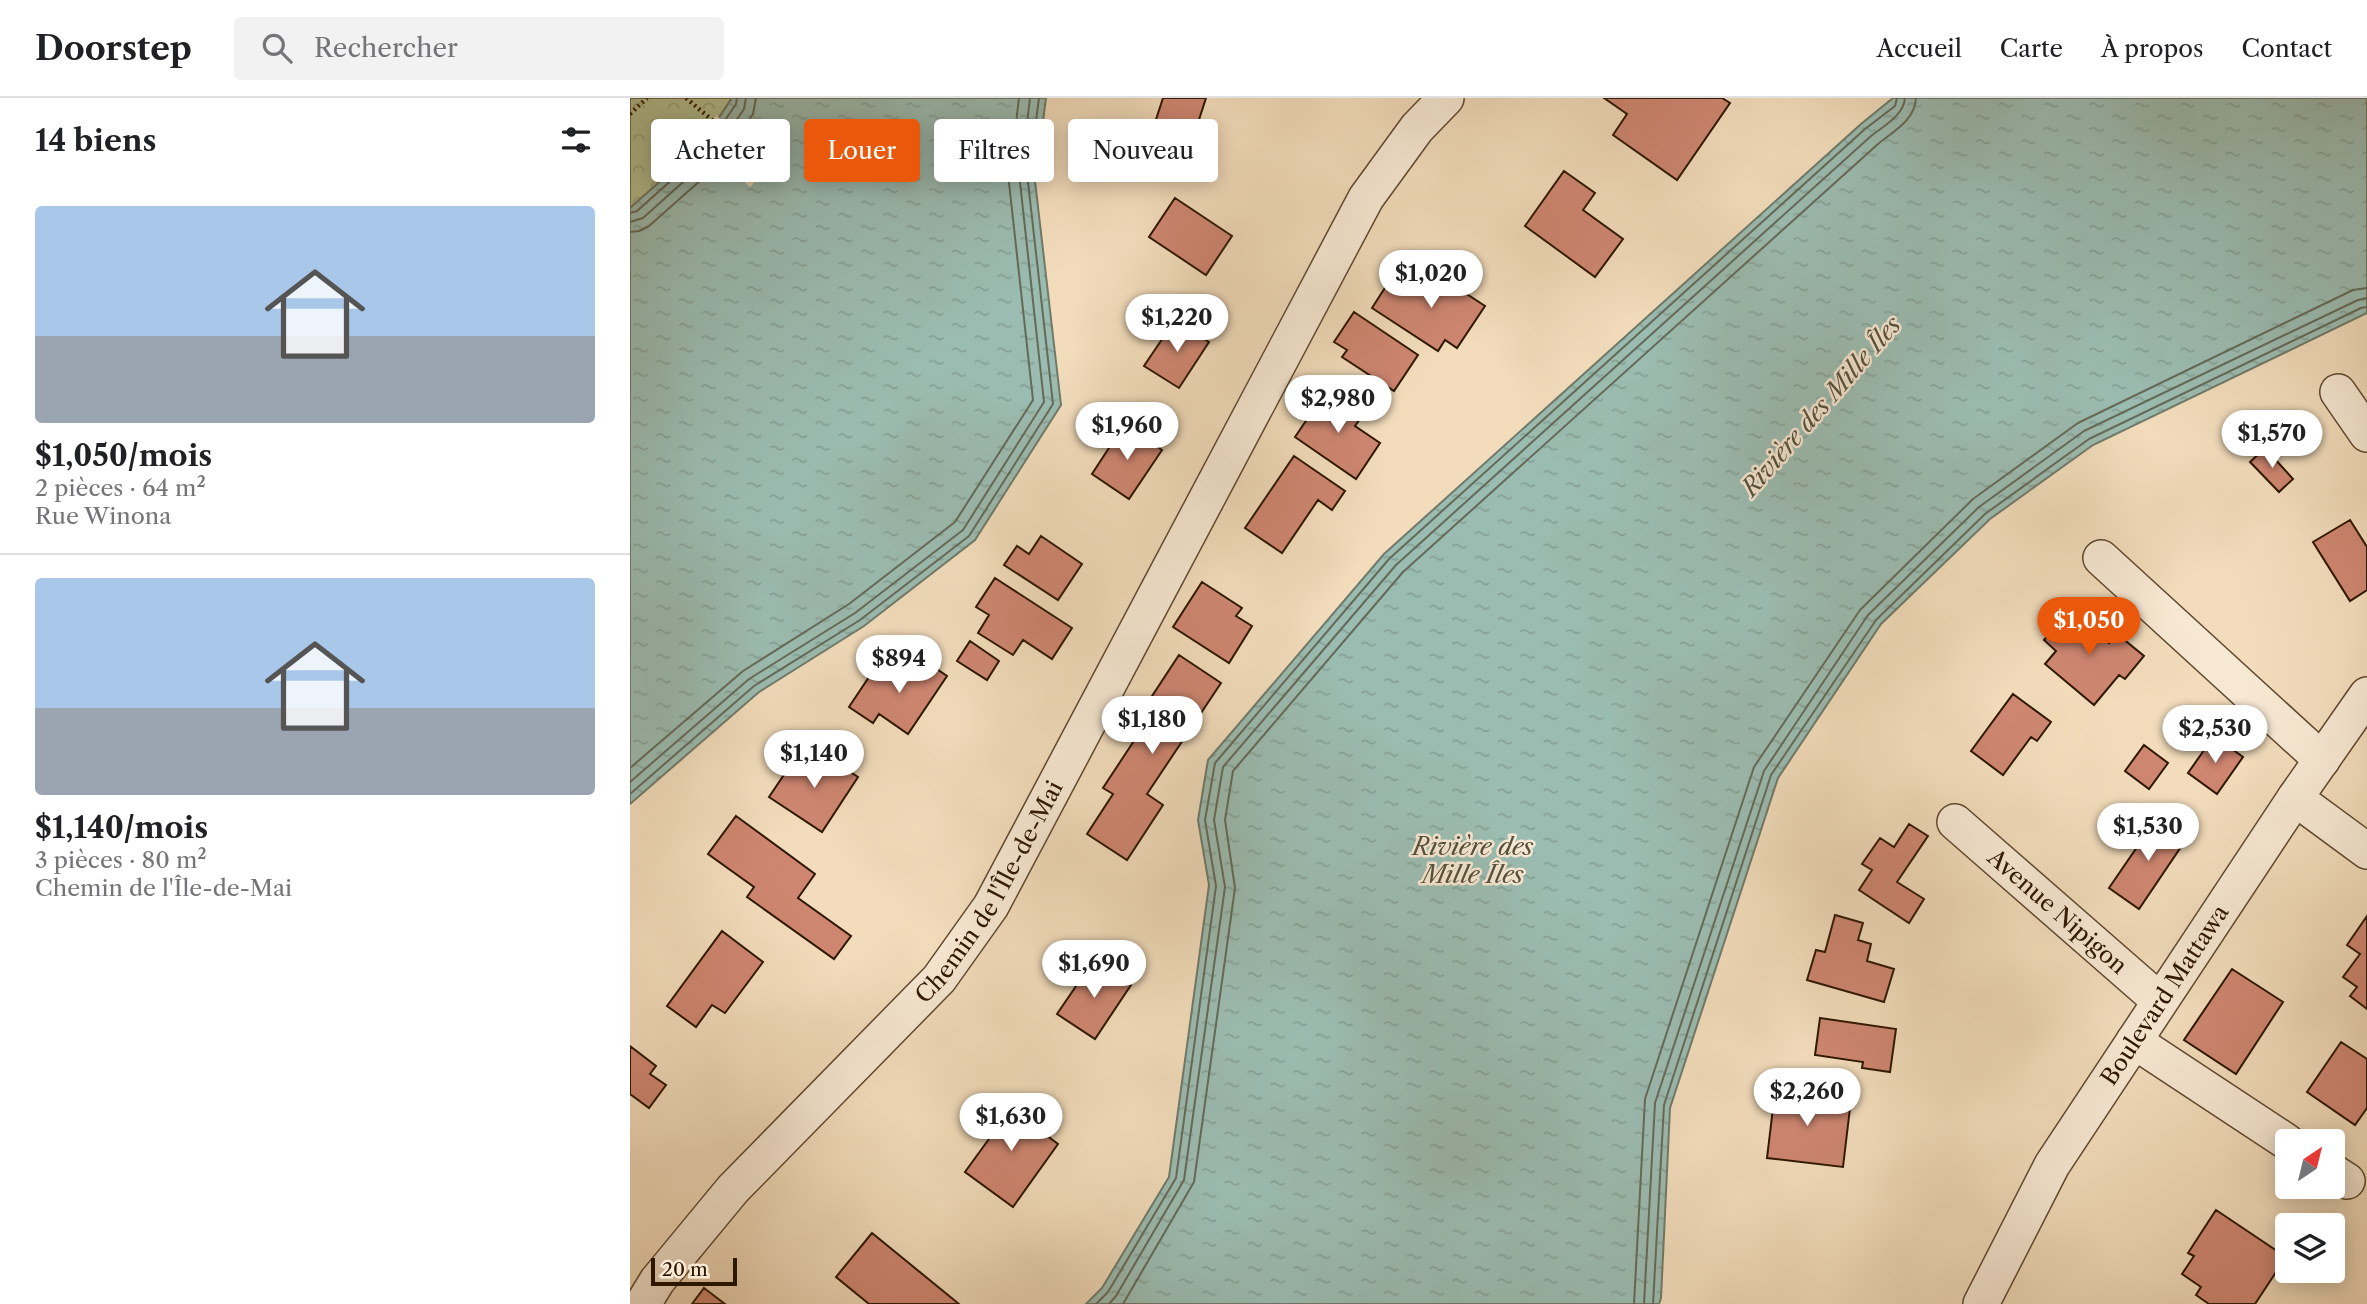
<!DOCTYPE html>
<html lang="fr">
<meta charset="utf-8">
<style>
:root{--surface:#fff;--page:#f2f2f2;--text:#202124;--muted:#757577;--line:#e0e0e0;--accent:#ea580c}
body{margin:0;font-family:"Libre Caslon Text",serif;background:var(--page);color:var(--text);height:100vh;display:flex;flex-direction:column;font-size:26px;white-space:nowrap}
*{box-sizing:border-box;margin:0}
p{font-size:23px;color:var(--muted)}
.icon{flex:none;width:38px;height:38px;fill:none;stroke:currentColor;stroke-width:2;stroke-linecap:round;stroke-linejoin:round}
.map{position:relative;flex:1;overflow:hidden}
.side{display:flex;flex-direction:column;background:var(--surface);width:630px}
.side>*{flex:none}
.hud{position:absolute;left:21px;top:21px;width:665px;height:63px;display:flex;gap:14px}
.needle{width:46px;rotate:35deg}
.controls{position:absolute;left:1645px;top:1031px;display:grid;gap:14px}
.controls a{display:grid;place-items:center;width:70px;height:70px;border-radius:7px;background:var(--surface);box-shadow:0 4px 18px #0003;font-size:35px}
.scale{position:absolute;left:21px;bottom:18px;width:86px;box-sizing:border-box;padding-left:7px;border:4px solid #2e1700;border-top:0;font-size:19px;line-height:24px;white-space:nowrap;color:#2e1700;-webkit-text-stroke:5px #f7e8d3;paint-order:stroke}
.price{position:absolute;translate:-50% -60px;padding:0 16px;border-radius:24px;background:#fff;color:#222;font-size:23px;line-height:46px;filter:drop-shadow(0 2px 4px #0008)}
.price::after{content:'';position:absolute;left:50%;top:42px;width:21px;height:16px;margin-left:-10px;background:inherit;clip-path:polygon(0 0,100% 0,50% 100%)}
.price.active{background:var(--accent);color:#fff}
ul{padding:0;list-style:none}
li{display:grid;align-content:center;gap:14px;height:371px;padding:0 35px}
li+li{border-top:2px solid var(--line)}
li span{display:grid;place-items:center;height:217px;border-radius:7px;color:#555}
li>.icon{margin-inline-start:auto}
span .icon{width:126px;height:126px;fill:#fffc;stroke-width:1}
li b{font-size:30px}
h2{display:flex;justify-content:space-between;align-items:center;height:84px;padding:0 35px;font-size:30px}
.tag{padding:0 24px;border-radius:7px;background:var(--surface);box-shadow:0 4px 18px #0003;font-size:24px;line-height:63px}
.tag.active{background:var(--accent);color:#fff}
header{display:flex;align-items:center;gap:42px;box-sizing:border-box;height:98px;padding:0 35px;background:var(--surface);border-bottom:2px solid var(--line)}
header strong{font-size:33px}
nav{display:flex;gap:38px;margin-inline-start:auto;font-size:24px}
.search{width:490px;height:63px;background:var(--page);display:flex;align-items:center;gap:18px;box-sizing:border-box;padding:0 24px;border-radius:7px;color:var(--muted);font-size:26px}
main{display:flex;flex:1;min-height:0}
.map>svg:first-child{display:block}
.forest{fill:url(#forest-crowns);stroke:#726c4a;stroke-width:2}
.water{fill:url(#water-ripples);stroke:#6f7a6a;stroke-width:2}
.pier{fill:#f2dcbb}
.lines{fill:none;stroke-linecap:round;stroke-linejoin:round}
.shore{stroke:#646a58;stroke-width:2}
.building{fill:#ce8671;stroke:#2e1700;stroke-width:2}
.street-casing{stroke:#5f482f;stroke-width:38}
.path{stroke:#2e1700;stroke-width:4.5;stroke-dasharray:2 3.5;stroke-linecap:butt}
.street{stroke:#f7e8d3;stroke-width:35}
.labels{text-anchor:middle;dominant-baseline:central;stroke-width:5;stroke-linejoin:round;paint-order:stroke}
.street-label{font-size:23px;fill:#2e1700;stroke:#f7e8d3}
.water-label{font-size:24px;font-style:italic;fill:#54513e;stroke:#f7e8d3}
</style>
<header>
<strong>Doorstep</strong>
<div class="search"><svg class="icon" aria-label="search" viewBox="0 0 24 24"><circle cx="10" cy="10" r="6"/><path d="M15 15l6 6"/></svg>Rechercher</div>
<nav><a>Accueil</a><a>Carte</a><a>À propos</a><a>Contact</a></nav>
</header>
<main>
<section class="side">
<h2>14 biens<svg class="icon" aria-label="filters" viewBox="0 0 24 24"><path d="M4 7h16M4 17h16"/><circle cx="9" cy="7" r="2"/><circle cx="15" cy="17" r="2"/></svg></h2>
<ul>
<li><span style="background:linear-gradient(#a9c7e8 60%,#9aa5b1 0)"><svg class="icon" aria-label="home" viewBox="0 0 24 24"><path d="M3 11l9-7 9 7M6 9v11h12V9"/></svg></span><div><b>$1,050/mois</b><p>2 pièces · 64 m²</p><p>Rue Winona</p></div></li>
<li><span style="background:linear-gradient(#a9c7e8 60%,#9aa5b1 0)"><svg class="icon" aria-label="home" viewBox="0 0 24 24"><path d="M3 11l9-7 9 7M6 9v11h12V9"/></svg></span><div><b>$1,140/mois</b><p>3 pièces · 80 m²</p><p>Chemin de l'Île-de-Mai</p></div></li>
</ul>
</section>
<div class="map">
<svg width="1737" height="1206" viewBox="0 0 1737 1206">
<defs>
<pattern id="forest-crowns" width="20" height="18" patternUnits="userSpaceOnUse" patternTransform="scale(1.75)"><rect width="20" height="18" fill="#b5c294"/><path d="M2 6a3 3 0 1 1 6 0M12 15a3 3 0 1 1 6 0" fill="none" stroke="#9ca67e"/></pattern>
<pattern id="water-ripples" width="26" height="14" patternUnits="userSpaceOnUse" patternTransform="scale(1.75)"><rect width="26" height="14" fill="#9bbcb1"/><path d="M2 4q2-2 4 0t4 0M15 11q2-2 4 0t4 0" fill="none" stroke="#86a196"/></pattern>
</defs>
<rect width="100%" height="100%" fill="#f2dcbb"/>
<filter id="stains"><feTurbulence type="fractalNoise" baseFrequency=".00286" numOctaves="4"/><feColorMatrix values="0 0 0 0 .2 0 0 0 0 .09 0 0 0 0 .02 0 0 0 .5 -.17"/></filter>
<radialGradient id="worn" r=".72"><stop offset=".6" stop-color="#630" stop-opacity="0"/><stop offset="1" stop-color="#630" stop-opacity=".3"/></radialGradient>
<path class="forest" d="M0 0H102L70 48 0 110Z"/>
<path class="water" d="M102 0H416L405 83 431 307 345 442 234 528 129 594 0 706V110L70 48Z
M1263 0H1737V215L1463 347 1360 421 1251 526 1148 680 1040 1010 1031 1200 1029 1206H456L472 1190 539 1079 579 787 568 722 578 662 754 456 1231 26Z"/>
<path class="pier" d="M86 17 121 49 129 41 148 58 120 89 101 72 112 59 79 28Z"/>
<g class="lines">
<path class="shore" d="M0 115 7 113 75 52 106 6 107 0
M0 124 13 120 82 58 114 11 116 0
M0 134 9 133 19 128 90 65 123 16 126 0
M0 670 113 573 219 506 325 424 403 302 379 85 389 0
M0 684 119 581 225 515 333 432 414 304 390 84 400 0
M0 696 124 588 230 522 339 438 423 306 398 84 409 0
M466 1206 478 1194 546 1080 586 788 575 722 585 665 759 461 1235 31 1265 8 1267 0
M479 1206 486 1198 554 1082 595 789 584 722 593 669 766 467 1241 38C1254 28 1274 17 1275 0
M493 1206 564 1084 605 790 595 722 603 673 773 474 1248 46C1264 33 1285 22 1286 0
M1004 1206 1015 1001 1124 669 1230 512 1343 401 1448 325 1723 192 1737 190
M1014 1206 1025 1005 1134 673 1238 517 1349 409 1454 333 1728 202 1737 200
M1023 1206 1034 1007 1141 677 1246 522 1355 416 1459 341 1731 210 1737 209"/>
</g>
<path class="building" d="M533 0H576L556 62 517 49Z
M974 0H1092L1100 5 1047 82 983 37 997 16Z
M934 73 965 95 953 112 993 141 965 179 895 128Z
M545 100 602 138 576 177 519 139Z
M797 170 855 208 827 250 815 242 808 253 742 210 760 182 780 195Z
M724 214 788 257 764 293 712 259 717 252 704 244Z
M545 222 579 244 549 290 514 268Z
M697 292 733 317 725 328 750 345 726 381 665 339Z
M494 327 532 352 499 401 462 376Z
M1635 350 1663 381 1649 394 1620 364Z
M664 358 715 393 702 412 688 402 652 455 615 430Z
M1720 422 1737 449V492L1720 503 1683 444Z
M411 438 452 466 428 502 374 467 387 448 399 456Z
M365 480 442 530 422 561 393 542 383 557 348 535 359 517 346 509Z
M572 484 612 510 606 518 622 528 599 565 543 529Z
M1439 512 1479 545 1487 536 1514 558 1495 581 1489 577 1464 607 1415 566 1426 553 1414 542Z
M340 543 369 563 357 582 327 563Z
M549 557 591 585 517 696 533 707 497 762 457 736 483 696 473 690 515 626 507 621Z
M288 558 317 578 278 636 249 616 243 625 219 609 245 570 269 587Z
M1383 596 1421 624 1407 643 1401 639 1373 677 1341 653Z
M1584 638 1613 659 1587 696 1558 675Z
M1514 647 1538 665 1519 691 1495 673Z
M193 656 228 679 192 734 139 699 166 659 183 670Z
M106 718 185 776 168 800 221 838 204 861 117 799 124 789 78 756Z
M1527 720 1557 740 1509 811 1479 790Z
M1279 726 1298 738 1267 784 1294 801 1279 825 1229 792 1242 772 1232 766 1250 740 1264 749Z
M1205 817 1233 825 1228 842 1241 846 1237 863 1264 871 1254 904 1177 882 1186 852 1195 854Z
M1737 818V911L1720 898 1727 889 1713 879 1730 856 1717 847Z
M92 833 133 864 95 915 82 907 66 929 37 908Z
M464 862 501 887 465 941 427 916Z
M1602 871 1653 904 1606 976 1554 942Z
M1190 920 1266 931 1260 974 1232 970 1233 964 1185 957Z
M1711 944 1737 961V1010L1725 1027 1677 994Z
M0 948 26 968 20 976 36 987 19 1010 0 996Z
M1146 985 1188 990 1186 1006 1220 1010 1213 1069 1137 1060Z
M369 1003 387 1016 391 1010 417 1028 412 1034 428 1046 383 1109 335 1074 364 1034 353 1026Z
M1586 1112 1656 1159 1625 1206H1579L1566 1197 1571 1189 1552 1176 1564 1158 1558 1155Z
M242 1135 329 1206H239L206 1179Z
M74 1190 95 1206H62Z"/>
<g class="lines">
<defs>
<g id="street">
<path d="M1708 294 1737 336"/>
<path d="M1471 460 1692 662"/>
<path d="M1665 700 1737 753"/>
<path id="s1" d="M1325 724 1530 903"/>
<path d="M1504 943 1657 1044"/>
<path d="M1703 1074 1717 1083"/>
<path id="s2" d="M13 1206 27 1183 103 1091 309 881 361 808 736 100 787 30 816 0"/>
<path id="s3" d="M1351 1206 1422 1067 1665 700 1737 597"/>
</g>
</defs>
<use href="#street" class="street-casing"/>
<path class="path" d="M56 0 82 22
M0 16 17 0"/>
<use href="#street" class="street"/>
</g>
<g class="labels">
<g class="street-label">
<text stroke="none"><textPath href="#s2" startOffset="541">Chemin de l'Île-de-Mai</textPath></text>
<text stroke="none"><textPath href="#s1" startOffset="136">Avenue Nipigon</textPath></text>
<text stroke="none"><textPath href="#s3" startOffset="360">Boulevard Mattawa</textPath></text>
</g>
<g class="water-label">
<text transform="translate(1191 308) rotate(-49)">Rivière des Mille Îles</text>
<text x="843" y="748">Rivière des<tspan x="843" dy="28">Mille Îles</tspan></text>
</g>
</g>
<rect width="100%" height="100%" filter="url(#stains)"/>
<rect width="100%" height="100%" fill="url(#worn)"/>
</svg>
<div class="controls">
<a><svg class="needle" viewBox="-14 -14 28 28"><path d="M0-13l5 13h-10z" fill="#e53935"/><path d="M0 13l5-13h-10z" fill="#757577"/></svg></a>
<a><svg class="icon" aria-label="layers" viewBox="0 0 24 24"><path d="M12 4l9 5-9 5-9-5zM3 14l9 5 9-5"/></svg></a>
</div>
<div class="scale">20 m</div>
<b class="price" style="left:801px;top:212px">$1,020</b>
<b class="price" style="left:547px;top:256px">$1,220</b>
<b class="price" style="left:708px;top:337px">$2,980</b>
<b class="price" style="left:497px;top:364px">$1,960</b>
<b class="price" style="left:1642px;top:372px">$1,570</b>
<b class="price active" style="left:1459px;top:559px">$1,050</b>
<b class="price" style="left:269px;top:597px">$894</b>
<b class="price" style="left:522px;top:658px">$1,180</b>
<b class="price" style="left:1585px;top:667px">$2,530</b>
<b class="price" style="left:184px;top:692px">$1,140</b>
<b class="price" style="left:1518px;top:765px">$1,530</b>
<b class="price" style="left:464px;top:902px">$1,690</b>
<b class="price" style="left:1177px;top:1030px">$2,260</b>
<b class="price" style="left:381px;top:1055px">$1,630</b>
<div class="hud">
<a class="tag">Acheter</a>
<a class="tag active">Louer</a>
<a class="tag">Filtres</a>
<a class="tag">Nouveau</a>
</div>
</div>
</main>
